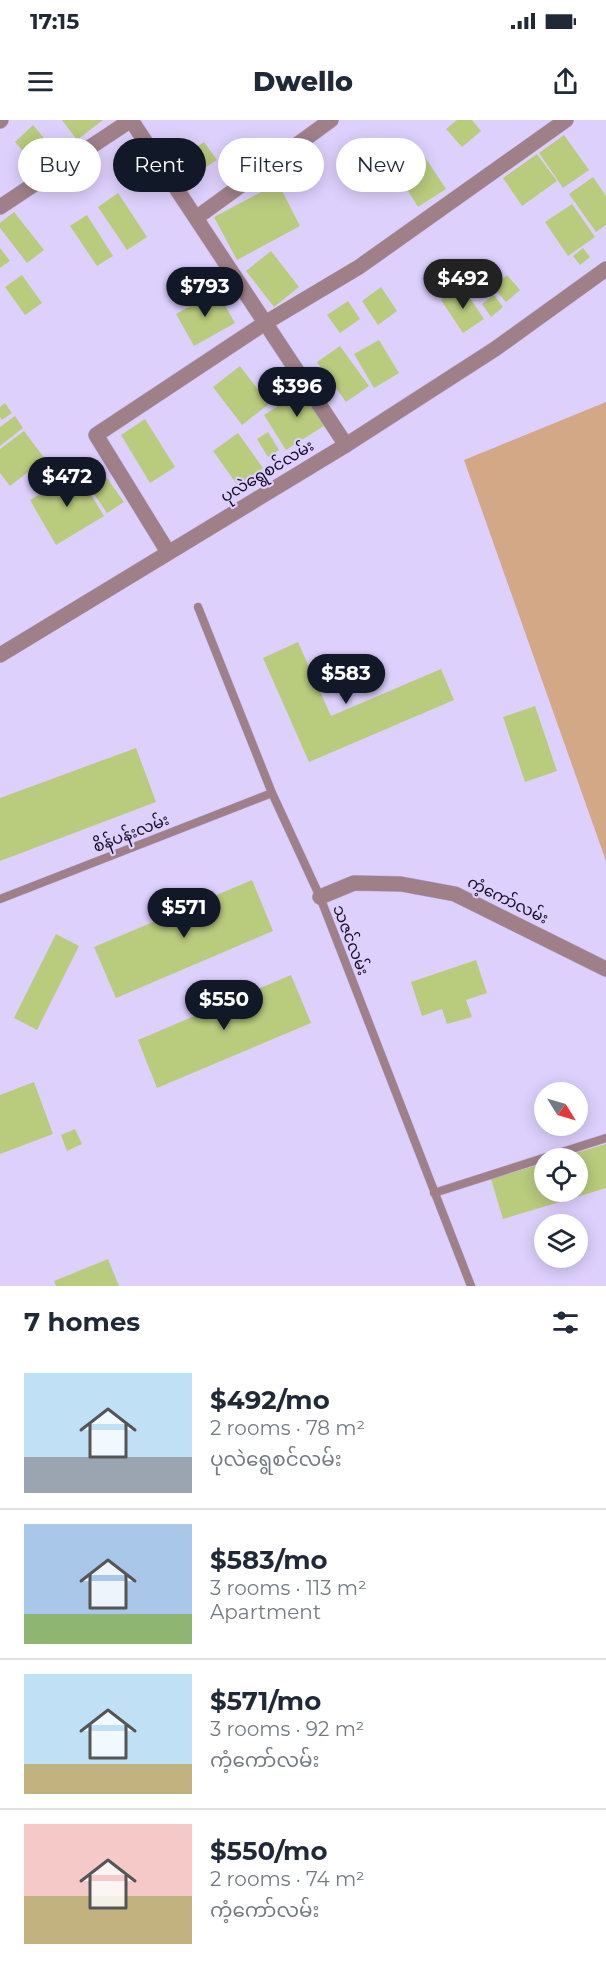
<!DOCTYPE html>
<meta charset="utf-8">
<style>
:root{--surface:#fff;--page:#f2f2f3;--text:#1f2937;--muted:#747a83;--line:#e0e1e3;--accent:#111827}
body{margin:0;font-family:Montserrat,"Noto Sans Myanmar",sans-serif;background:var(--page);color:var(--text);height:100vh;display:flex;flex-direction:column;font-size:22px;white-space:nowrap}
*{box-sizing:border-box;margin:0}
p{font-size:20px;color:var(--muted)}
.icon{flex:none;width:33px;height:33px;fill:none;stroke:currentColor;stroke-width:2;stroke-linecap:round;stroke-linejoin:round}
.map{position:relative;height:1166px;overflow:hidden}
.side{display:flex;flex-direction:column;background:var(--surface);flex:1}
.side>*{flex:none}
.guide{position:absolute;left:18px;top:18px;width:570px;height:54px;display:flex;gap:12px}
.needle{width:39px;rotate:127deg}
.buttons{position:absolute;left:534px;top:962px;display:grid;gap:12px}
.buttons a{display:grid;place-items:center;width:54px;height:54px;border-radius:50%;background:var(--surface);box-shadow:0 3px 15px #0003;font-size:30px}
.price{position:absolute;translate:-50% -51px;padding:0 14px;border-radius:21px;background:var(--accent);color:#fff;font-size:20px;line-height:39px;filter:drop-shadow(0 2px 3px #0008)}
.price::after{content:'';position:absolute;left:50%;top:36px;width:18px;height:14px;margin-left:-9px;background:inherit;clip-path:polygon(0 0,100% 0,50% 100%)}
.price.current{background:#222;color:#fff}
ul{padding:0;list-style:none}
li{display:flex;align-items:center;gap:18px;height:150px;padding:0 24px}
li+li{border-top:2px solid var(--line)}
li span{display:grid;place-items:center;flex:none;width:168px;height:120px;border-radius:0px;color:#555}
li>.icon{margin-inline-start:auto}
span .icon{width:72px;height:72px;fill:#fffc;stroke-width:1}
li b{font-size:26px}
h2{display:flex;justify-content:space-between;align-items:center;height:72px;padding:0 24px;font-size:26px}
.pill{padding:0 21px;border-radius:27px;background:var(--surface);box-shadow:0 3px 15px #0003;font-size:21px;line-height:54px}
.pill.current{background:var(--accent);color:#fff}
.status{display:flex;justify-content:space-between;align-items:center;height:42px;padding:0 30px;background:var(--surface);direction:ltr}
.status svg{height:16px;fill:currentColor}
header{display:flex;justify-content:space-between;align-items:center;height:78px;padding:0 24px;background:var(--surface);font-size:27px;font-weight:800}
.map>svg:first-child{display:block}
.green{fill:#d2a887}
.building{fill:#b9cb7d}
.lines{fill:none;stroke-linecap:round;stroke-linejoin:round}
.service-casing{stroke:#baadd6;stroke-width:9}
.minor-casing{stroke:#baadd6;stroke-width:16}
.tertiary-casing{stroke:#baadd6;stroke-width:16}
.service{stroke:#9f8089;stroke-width:8}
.minor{stroke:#9f8089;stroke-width:15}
.tertiary{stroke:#9f8089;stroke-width:15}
.labels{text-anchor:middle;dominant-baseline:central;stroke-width:4.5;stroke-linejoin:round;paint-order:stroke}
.street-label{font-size:16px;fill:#150b25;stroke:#ded0fd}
</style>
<div class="status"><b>17:15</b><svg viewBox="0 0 49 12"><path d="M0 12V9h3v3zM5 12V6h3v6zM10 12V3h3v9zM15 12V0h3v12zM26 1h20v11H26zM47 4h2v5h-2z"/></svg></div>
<header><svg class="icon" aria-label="menu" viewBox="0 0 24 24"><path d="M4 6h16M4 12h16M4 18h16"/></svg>Dwello<svg class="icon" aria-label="share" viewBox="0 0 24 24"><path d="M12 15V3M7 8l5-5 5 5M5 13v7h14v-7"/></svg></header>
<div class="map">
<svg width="606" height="1166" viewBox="0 0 606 1166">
<rect width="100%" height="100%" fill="#ded0fd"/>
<path class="green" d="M606 282V741L464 340Z"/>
<path class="building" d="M62 0H103L77 20Z
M457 0H472L481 11 462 27 446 9Z
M33 5 54 30 36 46 15 22Z
M564 15 589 50 563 68 539 33Z
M204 22 217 40 185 61 173 43Z
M419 28 446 69 418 87 392 45Z
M537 34 557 61 522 86 503 58Z
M593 57 606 76V105L596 112 569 74Z
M278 63 300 106 237 140 214 97Z
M118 73 147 117 127 130 98 87Z
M572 84 595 117 568 136 545 102Z
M14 92 44 130 27 143 0 108V103Z
M87 95 113 136 97 146 70 106Z
M0 128 10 141 0 148Z
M583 128 590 137 580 145 573 136Z
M271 131 299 167 274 187 246 151Z
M22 155 42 183 25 195 5 167Z
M507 155 520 170 506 182 493 167Z
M462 166 484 199 463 213 441 180Z
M381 167 397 191 378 205 362 181Z
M217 171 235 203 194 226 176 194Z
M494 175 503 187 491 197 482 184Z
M348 181 360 199 340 213 327 195Z
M379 220 399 253 374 268 354 234Z
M340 226 369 266 346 282 317 242Z
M240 246 269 284 242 305 213 267Z
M308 267 330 302 286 330 264 295Z
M5 283 12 293 2 300 0 297V287Z
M15 296 23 308 0 326V307Z
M145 299 175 347 150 363 121 315Z
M24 311 45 339 10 366 0 353V329Z
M268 312 279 330 268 337 257 319Z
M238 313 263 348 238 366 213 331Z
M99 347 124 382 107 393 83 358Z
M77 352 104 396 56 425 30 380Z
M298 522 331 596 441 549 454 580 309 642 263 538Z
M535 586 557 651 525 662 503 597Z
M136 628 156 682 0 741V678Z
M252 760 273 811 116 878 94 827Z
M56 814 79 826 37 910 14 898Z
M476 840 487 873 466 880 472 897 447 904 442 889 422 896 411 862Z
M291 855 311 903 157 968 138 920Z
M34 962 53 1014 0 1034V975Z
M75 1009 82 1024 67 1031 61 1015Z
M606 1024V1068L503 1099 491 1059 544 1043V1071H578V1038L562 1037Z
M108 1139 119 1166H56L54 1161Z"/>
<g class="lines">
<defs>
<path id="service" d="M198 487 272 673 320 777 471 1166
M0 779 272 673
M434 1073 606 1018"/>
<path id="minor" d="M0 1 1 0
M0 87 131 0 346 325
M196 98 331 0
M168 432 96 315 265 203 359 147 566 0
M320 777 354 763 401 764 455 774 606 849"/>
<path id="tertiary" d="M0 535 346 325 495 229 606 149"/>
</defs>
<use href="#service" class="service-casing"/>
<use href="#minor" class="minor-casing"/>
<use href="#tertiary" class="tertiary-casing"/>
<use href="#service" class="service"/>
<use href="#minor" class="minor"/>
<use href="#tertiary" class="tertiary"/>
</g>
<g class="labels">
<g class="street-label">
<text transform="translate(267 351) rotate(-31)">ပုလဲရွေစင်လမ်း</text>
<text transform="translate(131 713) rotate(-21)">စိန်ပန်းလမ်း</text>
<text transform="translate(508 780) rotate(26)">ကံ့ကော်လမ်း</text>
<text transform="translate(351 820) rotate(69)">သဇင်လမ်း</text>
</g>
</g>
</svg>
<div class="buttons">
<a><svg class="needle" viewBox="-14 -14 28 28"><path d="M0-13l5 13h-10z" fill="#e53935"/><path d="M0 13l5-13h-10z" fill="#747a83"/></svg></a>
<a><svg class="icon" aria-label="locate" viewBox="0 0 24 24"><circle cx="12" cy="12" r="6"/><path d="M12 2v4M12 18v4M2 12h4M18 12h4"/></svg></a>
<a><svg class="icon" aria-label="layers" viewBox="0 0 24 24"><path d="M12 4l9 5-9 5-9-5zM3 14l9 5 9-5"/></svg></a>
</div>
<b class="price current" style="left:463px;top:190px">$492</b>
<b class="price" style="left:205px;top:198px">$793</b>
<b class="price" style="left:297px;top:298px">$396</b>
<b class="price" style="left:67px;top:388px">$472</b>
<b class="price" style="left:346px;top:585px">$583</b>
<b class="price" style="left:184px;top:819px">$571</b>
<b class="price" style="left:224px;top:911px">$550</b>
<div class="guide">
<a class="pill">Buy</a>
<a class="pill current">Rent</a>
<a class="pill">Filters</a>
<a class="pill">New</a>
</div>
</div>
<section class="side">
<h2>7 homes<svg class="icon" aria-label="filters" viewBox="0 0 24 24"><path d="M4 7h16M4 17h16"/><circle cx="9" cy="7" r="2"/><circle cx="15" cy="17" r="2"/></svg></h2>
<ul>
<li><span style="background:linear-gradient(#bfe0f5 70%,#9aa5b1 0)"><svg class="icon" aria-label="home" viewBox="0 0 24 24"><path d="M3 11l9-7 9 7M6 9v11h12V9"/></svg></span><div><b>$492/mo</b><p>2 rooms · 78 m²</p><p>ပုလဲရွေစင်လမ်း</p></div></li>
<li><span style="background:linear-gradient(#a9c7e8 75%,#8fb573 0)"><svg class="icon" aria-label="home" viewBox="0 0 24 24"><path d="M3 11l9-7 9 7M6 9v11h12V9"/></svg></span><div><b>$583/mo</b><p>3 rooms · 113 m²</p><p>Apartment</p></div></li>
<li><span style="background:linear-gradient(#bfe0f5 75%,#c2b280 0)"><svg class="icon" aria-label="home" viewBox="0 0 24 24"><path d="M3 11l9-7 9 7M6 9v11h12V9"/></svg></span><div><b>$571/mo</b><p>3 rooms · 92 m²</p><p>ကံ့ကော်လမ်း</p></div></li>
<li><span style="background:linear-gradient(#f6c9c9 60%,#c2b280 0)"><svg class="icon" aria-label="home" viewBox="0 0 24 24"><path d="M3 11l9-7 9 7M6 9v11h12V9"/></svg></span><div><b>$550/mo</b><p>2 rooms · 74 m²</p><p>ကံ့ကော်လမ်း</p></div></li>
</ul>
</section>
